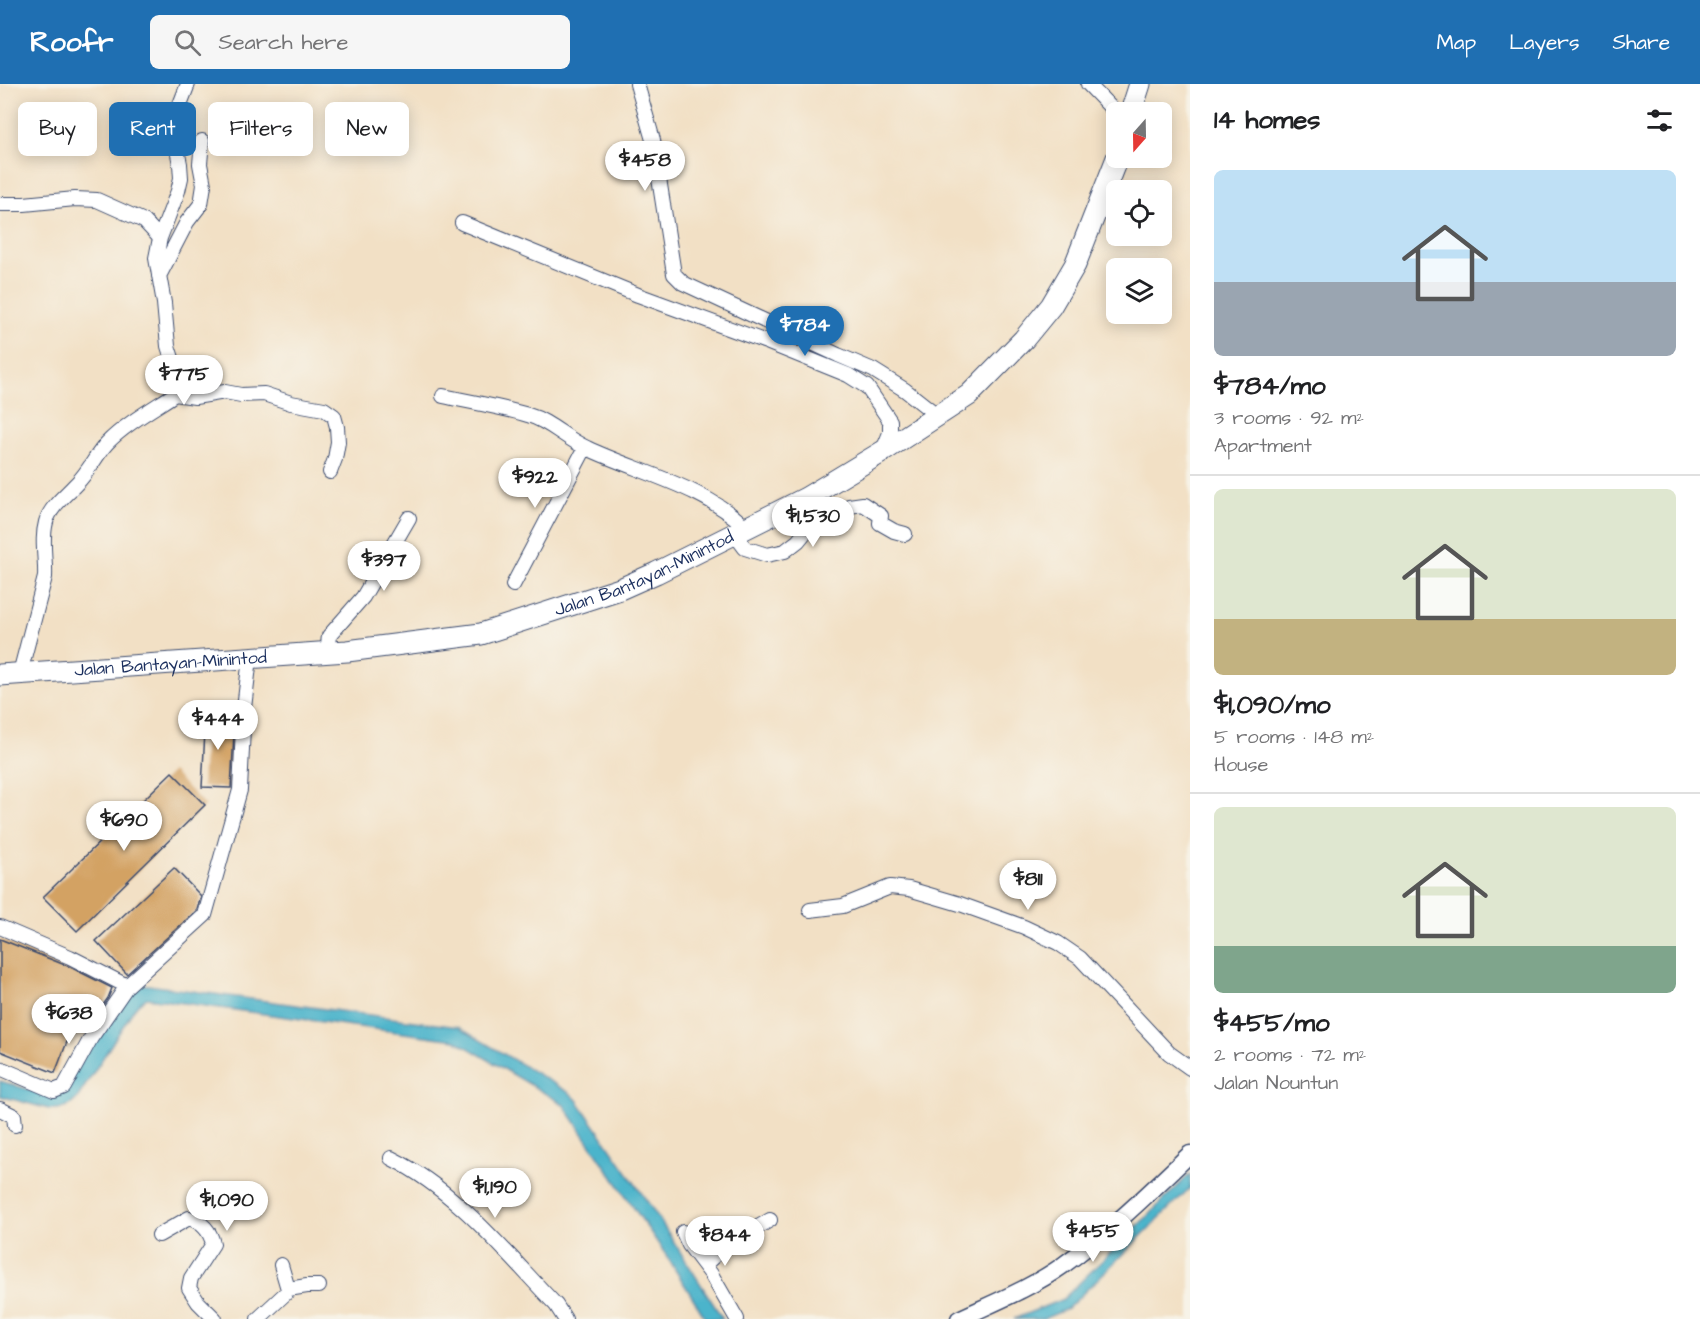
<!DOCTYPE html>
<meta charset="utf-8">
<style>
:root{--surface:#fff;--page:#f6f6f6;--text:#202124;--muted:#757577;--line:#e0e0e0;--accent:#1f6fb2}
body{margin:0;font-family:"Architects Daughter",sans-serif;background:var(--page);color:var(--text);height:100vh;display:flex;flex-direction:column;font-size:22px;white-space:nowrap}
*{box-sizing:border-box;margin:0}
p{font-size:20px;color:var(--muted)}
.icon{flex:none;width:33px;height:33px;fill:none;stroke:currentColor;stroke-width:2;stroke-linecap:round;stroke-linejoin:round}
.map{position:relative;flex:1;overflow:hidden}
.drawer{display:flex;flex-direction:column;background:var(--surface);width:510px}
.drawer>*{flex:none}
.banner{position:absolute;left:18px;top:18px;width:570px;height:54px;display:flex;gap:12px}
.needle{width:39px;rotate:200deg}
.buttons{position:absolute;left:1106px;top:18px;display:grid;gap:12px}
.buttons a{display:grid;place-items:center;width:66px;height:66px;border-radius:9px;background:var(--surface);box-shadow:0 3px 15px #0003;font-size:30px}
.price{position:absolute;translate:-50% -51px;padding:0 14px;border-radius:21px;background:#fff;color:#222;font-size:20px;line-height:39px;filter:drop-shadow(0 2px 3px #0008)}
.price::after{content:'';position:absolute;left:50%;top:36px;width:18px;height:14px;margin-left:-9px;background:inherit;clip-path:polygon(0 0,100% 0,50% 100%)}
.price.on{background:var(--accent);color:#fff}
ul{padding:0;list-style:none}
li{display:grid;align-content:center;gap:12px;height:318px;padding:0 24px}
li+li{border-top:2px solid var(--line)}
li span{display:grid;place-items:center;height:186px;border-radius:9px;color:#555}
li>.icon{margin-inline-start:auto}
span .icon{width:108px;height:108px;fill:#fffc;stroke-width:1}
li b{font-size:26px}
h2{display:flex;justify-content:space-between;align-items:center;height:72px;padding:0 24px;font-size:26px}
.tag{padding:0 21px;border-radius:9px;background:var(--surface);box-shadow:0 3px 15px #0003;font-size:21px;line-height:54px}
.tag.on{background:var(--accent);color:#fff}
header{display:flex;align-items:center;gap:36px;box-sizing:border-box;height:84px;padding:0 30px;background:var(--accent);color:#fff}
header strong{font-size:28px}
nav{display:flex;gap:33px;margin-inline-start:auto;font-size:21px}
.search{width:420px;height:54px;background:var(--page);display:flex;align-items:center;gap:15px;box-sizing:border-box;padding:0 21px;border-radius:9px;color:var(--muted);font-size:22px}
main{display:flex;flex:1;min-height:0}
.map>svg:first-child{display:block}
.water{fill:#4cb4cb;stroke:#347294;stroke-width:1.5}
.building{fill:#d3a264}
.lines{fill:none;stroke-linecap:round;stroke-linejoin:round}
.minor-casing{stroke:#3b4a6d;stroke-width:16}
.tertiary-casing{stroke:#3b4a6d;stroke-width:19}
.primary-casing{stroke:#3b4a6d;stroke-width:23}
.minor{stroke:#fff;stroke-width:14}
.tertiary{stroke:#fff;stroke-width:16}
.primary{stroke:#fff;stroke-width:21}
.labels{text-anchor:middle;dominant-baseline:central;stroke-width:5;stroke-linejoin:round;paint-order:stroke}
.street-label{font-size:18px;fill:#1b2f5e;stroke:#f7f3e8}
</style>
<header>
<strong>Roofr</strong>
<div class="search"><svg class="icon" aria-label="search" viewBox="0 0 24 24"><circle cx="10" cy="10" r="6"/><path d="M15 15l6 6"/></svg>Search here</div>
<nav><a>Map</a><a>Layers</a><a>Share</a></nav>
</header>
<main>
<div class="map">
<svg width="1190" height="1235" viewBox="0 0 1190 1235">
<rect width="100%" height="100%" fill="#f7f3e8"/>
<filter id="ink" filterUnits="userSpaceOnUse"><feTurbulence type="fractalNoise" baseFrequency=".0167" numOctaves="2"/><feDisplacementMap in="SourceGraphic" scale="12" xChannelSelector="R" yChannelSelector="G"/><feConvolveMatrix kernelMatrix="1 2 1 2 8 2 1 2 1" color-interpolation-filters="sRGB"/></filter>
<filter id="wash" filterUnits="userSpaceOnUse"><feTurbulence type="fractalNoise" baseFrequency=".008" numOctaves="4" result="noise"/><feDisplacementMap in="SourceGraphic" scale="24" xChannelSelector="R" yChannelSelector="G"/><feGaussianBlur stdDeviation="1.35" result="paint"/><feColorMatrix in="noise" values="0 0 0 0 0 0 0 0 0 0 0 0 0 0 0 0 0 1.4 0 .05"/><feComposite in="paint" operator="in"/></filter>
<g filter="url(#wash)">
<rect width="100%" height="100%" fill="#f2e0c5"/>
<path class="water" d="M141 900 458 943 570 1009 577 1016 656 1130 723 1235H706L666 1171 563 1020 455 956 147 914 139 919 134 925 78 1013C71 1023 60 1026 49 1025L0 1012V997L54 1013 125 911 137 901Z
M1190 1090V1104L1067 1225 1043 1235H1014L1063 1215Z"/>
<g id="blocks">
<path class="building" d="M206 629 235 631 231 704 202 703Z
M172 688 205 721 77 847 43 813Z
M174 784 201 812 197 826 127 890 96 857Z
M0 855 70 883 112 904 108 914 91 938 77 932 55 989 0 967Z"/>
</g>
</g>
<g filter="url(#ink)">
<use href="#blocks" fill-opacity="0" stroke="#3b4a6d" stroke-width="1.5"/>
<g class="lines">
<defs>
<path id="minor" d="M637 0 653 56 674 190 683 199 838 271 873 286 905 306 938 332
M1088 0 1116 29
M0 120H24L75 115 97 116 144 137 160 154
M462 139 638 211 769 259 848 291 867 303 890 337V349L883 366
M159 192 187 138 201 120 204 101 200 80 202 57
M175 310 195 313 225 308 241 311 264 310 291 319 324 325 334 332 337 343 338 358 335 375 330 388
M443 312C470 318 502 323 528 331 550 337 566 355 587 364 637 388 706 403 745 443
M734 449 745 464 767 471 785 467 798 457 812 440 849 422 863 420 881 432 880 439 894 447 905 450
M513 501 585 364
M327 568 329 552 363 513 409 434
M20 589 45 493C46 475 41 456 46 438 50 423 66 411 77 399 89 387 96 371 107 359 124 341 154 324 175 310L180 299 168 262 164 219 156 174 160 154 178 107 181 94 180 80 172 41 188 0
M810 826 843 822 890 803 909 805 960 820 1024 843 1058 859 1080 874 1169 969 1190 984
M0 843 70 873 127 902
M0 984 54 1007 64 1003 91 954 127 902 205 831 240 706 244 624 250 574
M0 1025 14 1032 15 1041
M391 1074C457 1107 506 1169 556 1221L565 1235
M683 1148 689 1161 711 1190 737 1235
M159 1151 189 1134C202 1138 210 1146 213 1160L191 1194 189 1204 198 1218 215 1235
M705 1181C723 1161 747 1150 770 1136
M288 1205 307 1202H319
M258 1235 286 1209 288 1205 281 1181"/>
<path id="tertiary" d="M959 1235C993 1219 1031 1204 1062 1182 1108 1149 1149 1109 1190 1070"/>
<g id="primary">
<path d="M1131 28 1140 0"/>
<path id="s1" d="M0 591 347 567 481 550 620 505 656 489 806 414 882 368 969 311 1024 255 1051 222 1075 181 1117 74"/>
</g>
</defs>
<use href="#minor" class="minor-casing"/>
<use href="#tertiary" class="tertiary-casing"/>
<use href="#primary" class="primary-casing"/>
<use href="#minor" class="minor"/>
<use href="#tertiary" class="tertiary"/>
<use href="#primary" class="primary"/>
</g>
</g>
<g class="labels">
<g class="street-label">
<text stroke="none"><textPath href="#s1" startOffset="657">Jalan Bantayan-Minintod</textPath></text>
<text stroke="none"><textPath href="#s1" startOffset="171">Jalan Bantayan-Minintod</textPath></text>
</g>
</g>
</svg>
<div class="buttons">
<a><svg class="needle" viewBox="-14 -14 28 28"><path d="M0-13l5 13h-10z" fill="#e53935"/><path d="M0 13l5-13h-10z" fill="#757577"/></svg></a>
<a><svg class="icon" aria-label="locate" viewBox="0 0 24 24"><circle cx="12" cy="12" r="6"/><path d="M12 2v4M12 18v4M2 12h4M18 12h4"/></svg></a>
<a><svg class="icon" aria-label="layers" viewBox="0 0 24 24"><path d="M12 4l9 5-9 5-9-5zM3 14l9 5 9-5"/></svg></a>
</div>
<b class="price" style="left:645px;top:108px">$458</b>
<b class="price on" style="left:805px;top:273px">$784</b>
<b class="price" style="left:184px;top:322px">$775</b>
<b class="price" style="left:535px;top:425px">$922</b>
<b class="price" style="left:813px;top:464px">$1,530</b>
<b class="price" style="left:384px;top:508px">$397</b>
<b class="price" style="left:218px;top:667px">$444</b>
<b class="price" style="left:124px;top:768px">$690</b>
<b class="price" style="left:1028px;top:827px">$811</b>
<b class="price" style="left:69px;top:961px">$638</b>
<b class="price" style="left:495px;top:1135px">$1,190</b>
<b class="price" style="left:227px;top:1148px">$1,090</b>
<b class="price" style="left:1093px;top:1179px">$455</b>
<b class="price" style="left:725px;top:1183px">$844</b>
<div class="banner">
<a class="tag">Buy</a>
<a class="tag on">Rent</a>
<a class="tag">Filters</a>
<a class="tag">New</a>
</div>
</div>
<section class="drawer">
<h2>14 homes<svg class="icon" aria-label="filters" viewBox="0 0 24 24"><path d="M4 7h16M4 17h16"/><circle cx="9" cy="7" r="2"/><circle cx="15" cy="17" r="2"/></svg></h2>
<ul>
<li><span style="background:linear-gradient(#bfe0f5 60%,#9aa5b1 0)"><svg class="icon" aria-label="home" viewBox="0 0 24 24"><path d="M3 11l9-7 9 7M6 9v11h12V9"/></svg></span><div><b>$784/mo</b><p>3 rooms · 92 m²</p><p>Apartment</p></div></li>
<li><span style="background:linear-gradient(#dfe7d0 70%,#c2b280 0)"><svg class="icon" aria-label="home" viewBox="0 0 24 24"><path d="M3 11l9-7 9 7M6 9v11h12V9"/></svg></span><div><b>$1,090/mo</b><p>5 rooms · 148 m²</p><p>House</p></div></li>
<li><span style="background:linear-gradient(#dfe7d0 75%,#7fa58c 0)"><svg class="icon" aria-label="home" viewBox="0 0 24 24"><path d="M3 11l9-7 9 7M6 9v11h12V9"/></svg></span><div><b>$455/mo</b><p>2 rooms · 72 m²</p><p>Jalan Nountun</p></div></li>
</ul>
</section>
</main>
